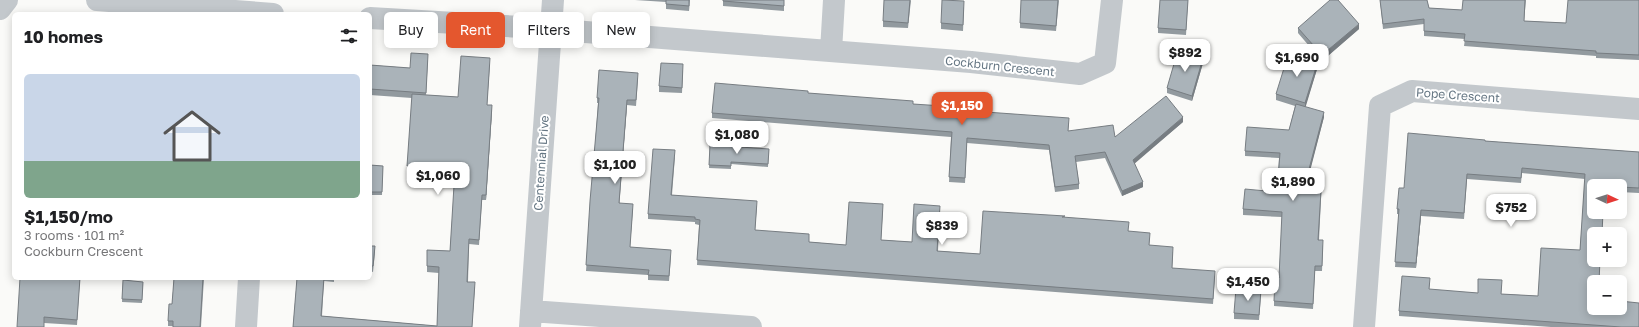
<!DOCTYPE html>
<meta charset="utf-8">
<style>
:root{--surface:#fff;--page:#f2f2f2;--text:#202124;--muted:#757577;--accent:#e4572e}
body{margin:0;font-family:"Golos Text",sans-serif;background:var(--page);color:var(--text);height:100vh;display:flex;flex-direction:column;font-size:15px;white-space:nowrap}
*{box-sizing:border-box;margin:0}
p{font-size:13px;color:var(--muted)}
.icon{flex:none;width:22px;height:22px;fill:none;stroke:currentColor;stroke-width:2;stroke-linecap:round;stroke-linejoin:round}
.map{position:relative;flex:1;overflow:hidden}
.details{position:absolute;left:12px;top:12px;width:360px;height:268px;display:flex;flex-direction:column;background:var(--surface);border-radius:6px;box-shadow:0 2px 10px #0003}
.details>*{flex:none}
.hud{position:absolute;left:384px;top:12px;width:380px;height:36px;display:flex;gap:8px}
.needle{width:26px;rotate:94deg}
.controls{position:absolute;left:1587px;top:179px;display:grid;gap:8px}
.controls a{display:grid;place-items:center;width:40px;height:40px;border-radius:6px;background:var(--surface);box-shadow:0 2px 10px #0003;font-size:20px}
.price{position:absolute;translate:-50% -34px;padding:0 9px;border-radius:8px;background:#fff;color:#222;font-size:13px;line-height:26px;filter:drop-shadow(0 1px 2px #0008)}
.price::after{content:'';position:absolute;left:50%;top:24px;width:12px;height:9px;margin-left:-6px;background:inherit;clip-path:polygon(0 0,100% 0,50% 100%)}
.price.current{background:var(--accent);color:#fff}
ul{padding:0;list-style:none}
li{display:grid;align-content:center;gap:8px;height:212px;padding:0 12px}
li span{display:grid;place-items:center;height:124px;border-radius:6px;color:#555}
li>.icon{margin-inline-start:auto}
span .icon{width:72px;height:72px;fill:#fffc;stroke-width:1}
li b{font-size:17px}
h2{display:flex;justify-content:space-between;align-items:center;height:48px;padding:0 12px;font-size:17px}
.pill{padding:0 14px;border-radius:6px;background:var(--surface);box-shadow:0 2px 10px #0003;font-size:14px;line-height:36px}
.pill.current{background:var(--accent);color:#fff}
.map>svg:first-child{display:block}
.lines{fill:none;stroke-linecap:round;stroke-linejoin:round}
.minor{stroke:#c3c8cc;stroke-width:22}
.wall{fill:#929a9f}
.shaded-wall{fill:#777d82}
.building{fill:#aab3b9;stroke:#777d82}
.labels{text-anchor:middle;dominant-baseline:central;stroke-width:4;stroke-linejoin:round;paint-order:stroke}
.street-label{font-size:12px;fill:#657683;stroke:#fff}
</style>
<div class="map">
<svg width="1639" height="327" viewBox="0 0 1639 327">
<rect width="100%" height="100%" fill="#fafaf8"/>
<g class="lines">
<path class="minor" d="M97 0 273 14
M0 9 7 0
M370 18 521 27 971 62 1080 74 1105 63 1112 0
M831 51 834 0
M531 311 751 327
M246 327 249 278
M530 327 553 0
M1364 327 1380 106 1412 91 1639 109"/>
</g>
<path class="wall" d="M635 0H690L689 11 666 9V2Z
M723 0H784V11L723 6Z
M911 0 908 28 883 27V21Z
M1059 0 1056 31 1020 28V23Z
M1188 0 1186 35 1158 33V28Z
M1380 0H1427L1429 8 1462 10 1526 0 1524 21 1566 23 1639 0V60L1596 58V56L1464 46 1465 39 1424 36V24L1383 29Z
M964 7 963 31 941 29V23Z
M1298 28 1359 29 1322 61 1298 33Z
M428 60 426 95 458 97 490 64 487 105 492 111 486 200H482L479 245 469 244 468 282 475 287 472 327H293L297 278H334V282L324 281 322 316 437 326 439 273 427 272V250L450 251 455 175 407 171 412 98 370 95V65L410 68Z
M1203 63 1192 101 1167 93V88Z
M1318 66 1305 107 1324 117 1309 173 1322 179 1319 240 1323 246 1322 271H1315L1313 309 1274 306V301L1279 278 1282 217 1243 215V209L1277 192 1279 158 1245 156V151L1289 130 1295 106 1276 100V94Z
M683 70 682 93 659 92V86Z
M638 78 636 106 627 105 619 203 633 209 630 247 671 256 669 281 648 280V275L586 271 598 103H597V98Z
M808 93 913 104 1069 123 1068 131 1115 137 1183 122 1134 163 1143 187 1122 196 1105 158 1076 162 1079 184V189L1055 192 1049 150 967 143 965 183 949 182 951 137 712 118V113Z
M1485 141 1639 152V193L1620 192V186H1594V308L1639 327H1551L1399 316V311L1430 283 1429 290 1478 293 1502 285 1501 294 1538 296 1580 250 1585 179 1522 173 1521 183 1467 179 1464 219 1421 216 1416 268 1395 267 1399 214H1397V209L1404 188Z
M710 145 769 149 768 167 731 164V169L709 168Z
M675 156 672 195 757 206 755 230 809 242 846 245 883 210 881 240 912 242 940 211 938 251 980 254 1065 218 1129 231 1150 238 1149 245 1173 252 1172 268 1215 276 1213 304 697 265 699 225 695 224V222L648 219V214Z
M370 165 383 166 382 195H370Z
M370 246 375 252 373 272 370 271Z
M20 278H80L77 325 44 323Z
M174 278H204L201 327 168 326V321L172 304Z
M123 280 143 282 142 303 122 302Z
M1261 295 1259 320 1234 319V313Z"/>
<path class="shaded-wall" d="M1359 24V29L1322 61V55Z
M1203 58V63L1192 101V96Z
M1318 61V66L1305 109V103Z
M627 100V105L619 208V203Z
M492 105V111L486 200V195Z
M1324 112V117L1308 179V173Z
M1183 117V122L1133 165V160Z
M1143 182V187L1122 196V191Z
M1421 210V216L1416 268V263Z"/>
<path class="building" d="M666 0H689V6L666 4Z
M723 0H784V6L723 1Z
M884 0H910L908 23 883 21Z
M942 0 964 1 963 25 941 23Z
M1021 0H1058L1056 26 1020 23Z
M1160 0H1188L1186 30 1158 28Z
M1330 0H1338L1359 24 1322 55 1298 28Z
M1380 0H1427L1429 8 1462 10 1463 0H1525L1524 21 1566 23 1568 0H1639V55L1596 53V51L1464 41 1465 34 1424 31V19L1383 24Z
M1178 50 1203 58 1192 96 1167 88Z
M1289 52 1318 61 1305 103 1276 94Z
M411 53 428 54 426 93 370 89V65L410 68Z
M461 56 490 58 487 105H492L486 195H482L479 240 469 239 467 282H475L472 327H293L297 278H324L321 316 437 326 439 267 427 266V250L450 251 455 169 407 166 412 94 458 97Z
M661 63 683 64 682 88 659 86Z
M599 70 638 73 636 100H627L619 203 633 204 630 247 671 250 669 276 648 275 649 270 586 265 590 201 599 98H597Z
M715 83 808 91V93L913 101V104L958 107V110L1069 118 1068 131 1113 125 1115 137 1166 96 1183 117 1133 160 1143 182 1122 191 1105 152 1075 156 1079 184 1055 187 1049 145 967 138 965 178 949 177 952 132 712 113Z
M1296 104 1324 112 1308 173 1322 174 1318 240H1323L1322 266H1315L1313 304 1274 301 1275 278H1279L1282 212 1243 209 1245 189 1277 192 1280 153 1245 151 1247 127 1289 130Z
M1408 133 1485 140V141L1639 152V188L1620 187V186H1594V212H1603L1602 234H1594V260H1600L1599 282H1594V308H1620V301L1639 303V327H1621L1399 311 1402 276 1430 278 1429 289 1478 293V279L1502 280 1501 294 1538 296 1541 248 1580 250 1585 174 1522 168 1521 178 1467 174 1464 213 1421 210 1416 263 1395 262 1399 209H1397L1399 188H1404Z
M710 145 769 149 768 164 731 162V166L709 165Z
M653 149 675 150 671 195 757 201 755 230 809 234V242L846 245 849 202 883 204 881 240 912 242 914 204 940 206 937 251 980 254 983 211 1065 216 1062 217 1129 222 1128 231 1150 233 1149 245 1173 247 1172 268 1215 271 1213 299 697 260 700 220 695 219V217L648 214Z
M370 165 383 166 382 192H370Z
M370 246H375L373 266H370Z
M20 278H80L77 320 44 317V327H17Z
M174 278H203L200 327H173V321H168L169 304H172Z
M123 280 143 282 142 300 122 299Z
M1236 288 1261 290 1259 315 1234 313Z"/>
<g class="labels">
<g class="street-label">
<text transform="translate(1000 66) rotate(6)">Cockburn Crescent</text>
<text transform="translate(1458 95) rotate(4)">Pope Crescent</text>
<text transform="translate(541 163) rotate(-86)">Centennial Drive</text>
</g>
</g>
</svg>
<div class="controls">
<a><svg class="needle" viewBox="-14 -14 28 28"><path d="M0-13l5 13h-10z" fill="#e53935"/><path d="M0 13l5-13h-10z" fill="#757577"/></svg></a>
<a>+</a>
<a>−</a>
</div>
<b class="price" style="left:1185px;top:73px">$892</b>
<b class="price" style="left:1297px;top:78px">$1,690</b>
<b class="price current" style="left:962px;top:126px">$1,150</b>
<b class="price" style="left:737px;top:155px">$1,080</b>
<b class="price" style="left:615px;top:185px">$1,100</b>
<b class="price" style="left:438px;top:196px">$1,060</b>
<b class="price" style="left:1293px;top:202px">$1,890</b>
<b class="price" style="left:1511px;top:228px">$752</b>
<b class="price" style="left:942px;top:246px">$839</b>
<b class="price" style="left:1248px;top:302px">$1,450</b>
<div class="hud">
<a class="pill">Buy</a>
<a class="pill current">Rent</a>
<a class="pill">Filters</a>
<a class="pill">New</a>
</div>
<section class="details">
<h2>10 homes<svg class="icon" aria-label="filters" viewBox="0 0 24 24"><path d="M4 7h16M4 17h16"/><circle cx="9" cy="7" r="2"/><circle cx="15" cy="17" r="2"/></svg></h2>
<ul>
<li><span style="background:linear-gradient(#c9d6e8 70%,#7fa58c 0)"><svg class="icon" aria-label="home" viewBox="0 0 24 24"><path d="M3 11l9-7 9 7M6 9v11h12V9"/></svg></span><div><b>$1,150/mo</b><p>3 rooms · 101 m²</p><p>Cockburn Crescent</p></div></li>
</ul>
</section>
</div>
